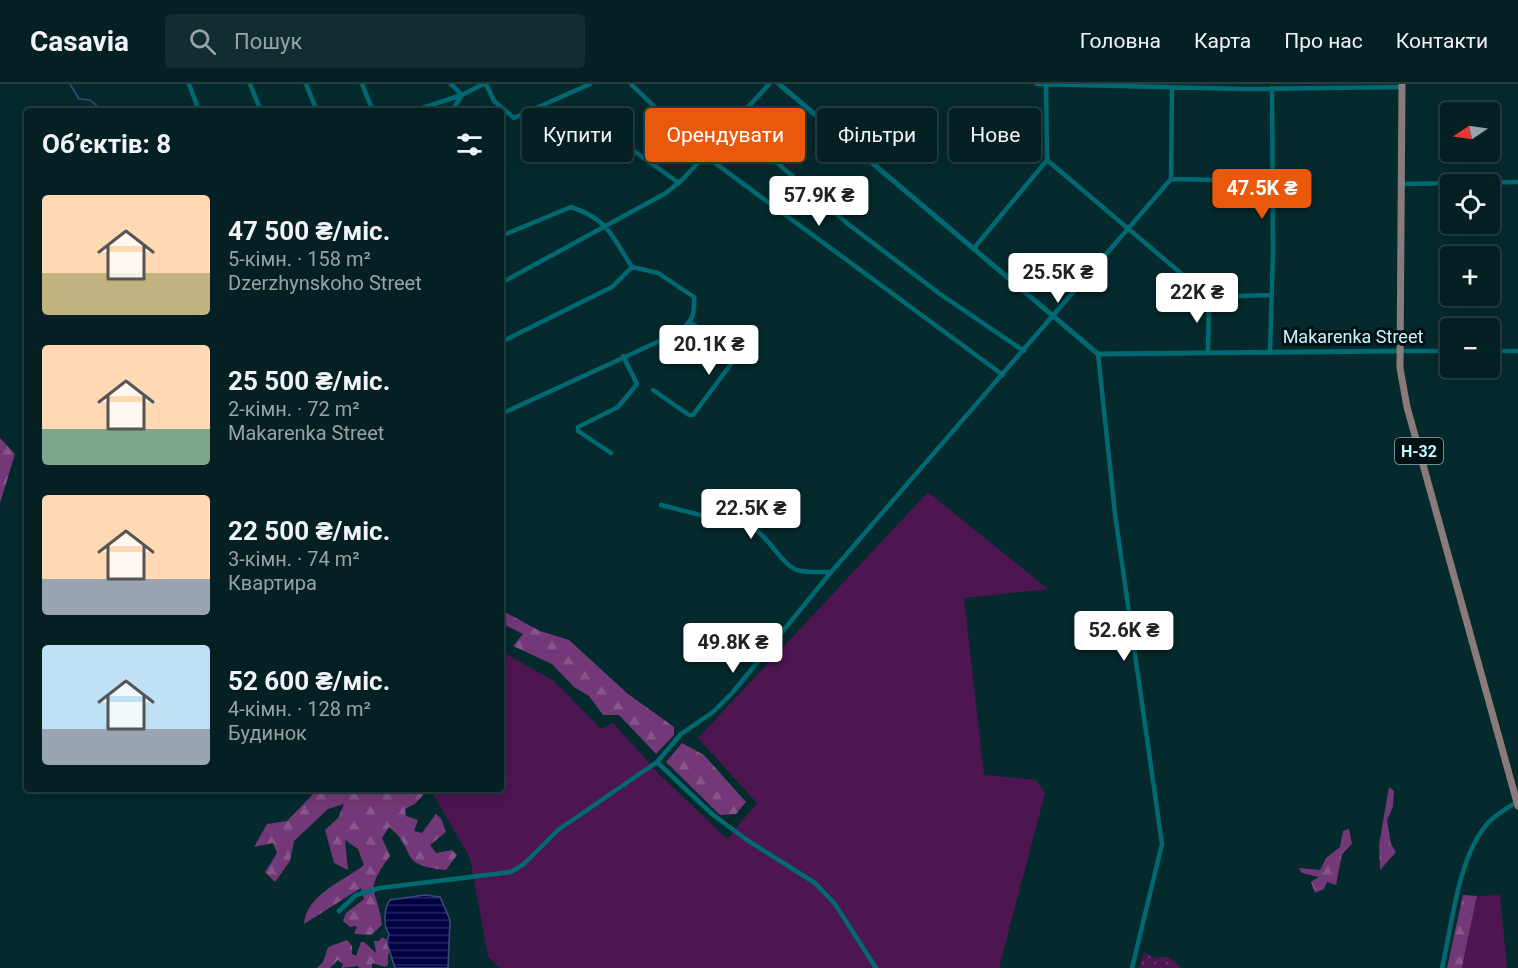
<!DOCTYPE html>
<html lang="uk">
<meta charset="utf-8">
<style>
:root{--surface:#042022;--page:#122d2f;--text:#f1f3f6;--muted:#97a3a5;--line:#253e40;--accent:#ea580c}
body{margin:0;font-family:Roboto,sans-serif;background:var(--page);color:var(--text);height:100vh;display:flex;flex-direction:column;font-size:22px;white-space:nowrap}
*{box-sizing:border-box;margin:0}
p{font-size:20px;color:var(--muted)}
.icon{flex:none;width:33px;height:33px;fill:none;stroke:currentColor;stroke-width:2;stroke-linecap:round;stroke-linejoin:round}
.map{position:relative;flex:1;overflow:hidden}
.sheet{position:absolute;left:24px;top:24px;width:480px;height:684px;display:flex;flex-direction:column;background:var(--surface);border-radius:6px;box-shadow:0 3px 15px #0003,0 0 0 2px var(--line)}
.sheet>*{flex:none}
.banner{position:absolute;left:522px;top:24px;width:570px;height:54px;display:flex;gap:12px}
.needle{width:39px;rotate:257deg}
.fabs{position:absolute;left:1440px;top:18px;display:grid;gap:12px}
.fabs a{display:grid;place-items:center;width:60px;height:60px;border-radius:6px;background:var(--surface);box-shadow:0 3px 15px #0003,0 0 0 2px var(--line);font-size:30px}
.price{position:absolute;translate:-50% -51px;padding:0 14px;border-radius:6px;background:#fff;color:#222;font-size:20px;line-height:39px;filter:drop-shadow(0 2px 3px #0008)}
.price::after{content:'';position:absolute;left:50%;top:36px;width:18px;height:14px;margin-left:-9px;background:inherit;clip-path:polygon(0 0,100% 0,50% 100%)}
.price.active{background:var(--accent);color:#fff}
ul{padding:0;list-style:none}
li{display:flex;align-items:center;gap:18px;height:150px;padding:0 18px}
li span{display:grid;place-items:center;flex:none;width:168px;height:120px;border-radius:6px;color:#555}
li>.icon{margin-inline-start:auto}
span .icon{width:72px;height:72px;fill:#fffc;stroke-width:1}
li b{font-size:26px}
h2{display:flex;justify-content:space-between;align-items:center;height:72px;padding:0 18px;font-size:26px}
.tag{padding:0 21px;border-radius:6px;background:var(--surface);box-shadow:0 3px 15px #0003,0 0 0 2px var(--line);font-size:21px;line-height:54px}
.tag.active{background:var(--accent);color:#fff}
header{display:flex;align-items:center;gap:36px;box-sizing:border-box;height:84px;padding:0 30px;background:var(--surface);border-bottom:2px solid var(--line)}
header strong{font-size:28px}
nav{display:flex;gap:33px;margin-inline-start:auto;font-size:21px}
.search{width:420px;height:54px;background:var(--page);display:flex;align-items:center;gap:15px;box-sizing:border-box;padding:0 21px;border-radius:6px;color:var(--muted);font-size:22px}
.map>svg:first-child{display:block}
.grass{fill:url(#grass-dots)}
.forest{fill:url(#forest-firs)}
.garden{fill:#4d1651}
.water{fill:url(#water-rules);stroke:#3c4a7a;stroke-width:1.5}
.lines{fill:none;stroke-linecap:round;stroke-linejoin:round}
.stream{stroke:#3c4a7a;stroke-width:1.5}
.minor{stroke:#016972;stroke-width:4.5}
.tertiary{stroke:#016972;stroke-width:5}
.primary{stroke:#897b7a;stroke-width:7}
.labels{text-anchor:middle;dominant-baseline:central;stroke-width:6;stroke-linejoin:round;paint-order:stroke}
.shield{fill:#001114;stroke:#89b1b6;stroke-width:1.5}
.shield-label{font-size:16px;font-weight:bold;fill:#c4f6fb}
.street-label{font-size:18px;fill:#c4f6fb;stroke:#001114}
</style>
<header>
<strong>Casavia</strong>
<div class="search"><svg class="icon" aria-label="search" viewBox="0 0 24 24"><circle cx="10" cy="10" r="6"/><path d="M15 15l6 6"/></svg>Пошук</div>
<nav><a>Головна</a><a>Карта</a><a>Про нас</a><a>Контакти</a></nav>
</header>
<div class="map">
<svg width="1518" height="884" viewBox="0 0 1518 884">
<defs>
<pattern id="grass-dots" width="8" height="8" patternUnits="userSpaceOnUse" patternTransform="scale(1.5)"><rect width="8" height="8" fill="#4d1651"/><path d="M2 2h.1M6 6h.1" fill="none" stroke="#65386b" stroke-width="1.8" stroke-linecap="round"/></pattern>
<pattern id="forest-firs" width="22" height="20" patternUnits="userSpaceOnUse" patternTransform="scale(1.5)"><rect width="22" height="20" fill="#733877"/><path d="M5 1l3.5 6h-7zM16 11l3.5 6h-7z" fill="#85558b"/></pattern>
<pattern id="water-rules" width="6" height="5" patternUnits="userSpaceOnUse" patternTransform="scale(1.5)"><rect width="6" height="5" fill="#010043"/><path d="M0 2.5h6" fill="none" stroke="#24265f"/></pattern>
</defs>
<rect width="100%" height="100%" fill="#052a2e"/>
<path class="grass" d="M1144 868 1155 874 1169 873 1181 884H1139Z"/>
<path class="forest" d="M0 354 15 370 0 419Z
M501 526 540 547 569 556 628 610 674 643V651L656 670 619 631H603L589 612 574 603 552 580 513 562 523 550 501 539Z
M682 659 704 671 746 718 736 730 720 731 666 678Z
M1389 703 1394 707 1393 722 1387 736 1391 760 1396 768 1380 786 1379 761Z
M318 705H390L398 710 422 705 424 710 415 720 405 725 406 732 418 736 414 747 422 749 436 730 441 734 446 748 430 761 436 769 452 766 457 771 446 786C395 781 419 767 389 743L382 754 390 772C362 809 378 805 382 841L371 851 354 850 357 842 350 843 343 837 346 829 364 815 361 804 304 840C307 810 342 798 364 781L358 765 345 756 348 786 334 779 325 746 338 734 344 720 328 725 294 757 290 777 275 798 265 788 277 769 273 759 254 763 267 740 287 737Z
M1349 745 1352 760 1342 770 1336 801 1327 798 1324 805 1315 809 1311 798 1319 793 1302 789 1299 784 1320 786 1326 774 1340 763 1343 747Z
M1463 811 1477 812 1462 884H1447Z
M382 853 389 857 391 867 388 870V881L385 883 372 879V884H359L358 882 341 884 343 880 338 876 330 884H317L323 878 328 863 347 856 352 862V870L356 872 361 858H364L376 869 374 857H379Z"/>
<path class="garden" d="M928 408 1048 505 964 514 984 691 1036 696 1045 709 999 884H500L488 873 470 774 430 705H501V567L554 597 601 645 613 639 661 692 727 755 757 719 698 654Z
M1500 811 1507 884H1462L1477 812Z"/>
<path class="water" d="M425 811 440 813 450 836 448 884H395L387 859 389 850C383 842 384 824 390 816Z"/>
<g class="lines">
<path class="stream" d="M70 0 79 15 90 16 103 27"/>
<path class="minor" d="M189 0 199 27
M250 0 261 27
M306 0 317 27
M362 0 373 27
M451 0 462 11 452 27
M486 0 494 17 514 34 590 0
M631 0 704 71 1003 291
M1037 0 1243 5 1402 3
M576 26 679 99
M413 27 462 11 483 0
M732 40 848 140 940 210 1024 267
M1047 76 1209 213 1271 211
M1171 95 1172 3
M1402 100 1518 98
M501 152 571 123C609 136 611 151 632 183L658 189 694 213C695 232 692 238 677 249L501 330
M974 164 1047 76 1046 0
M501 199 666 109 683 95 769 0
M501 258 612 203 632 183
M1208 267 1209 213
M1401 267H1450
M1490 267H1518
M1270 268 1273 168 1272 4
M1098 270 1115 430 1162 760 1132 884
M653 306 689 331H693L734 276 735 272 730 264 691 239
M611 369 578 347V343L618 323 637 300 623 272
M661 421 755 445C769 455 784 482 797 486 808 489 821 488 831 488
M657 678 712 730 747 756 815 799 835 820 876 884
M339 827 356 811 380 804 511 788 524 780 558 746 657 678 681 650 713 628 733 608 832 487 1171 95 1273 97
M1442 884C1452 841 1458 772 1488 739 1496 730 1508 724 1518 717"/>
<path class="tertiary" d="M779 0 1098 270 1401 267"/>
<path class="primary" d="M1402 0 1400 284 1407 323 1518 722"/>
</g>
<g class="labels">
<rect class="shield" x="1395" y="354" width="48" height="26" rx="4.5"/>
<g class="shield-label">
<text x="1419" y="367">Н-32</text>
</g>
<g class="street-label">
<text x="1353" y="252">Makarenka Street</text>
</g>
</g>
</svg>
<div class="fabs">
<a><svg class="needle" viewBox="-14 -14 28 28"><path d="M0-13l5 13h-10z" fill="#e53935"/><path d="M0 13l5-13h-10z" fill="#97a3a5"/></svg></a>
<a><svg class="icon" aria-label="locate" viewBox="0 0 24 24"><circle cx="12" cy="12" r="6"/><path d="M12 2v4M12 18v4M2 12h4M18 12h4"/></svg></a>
<a>+</a>
<a>−</a>
</div>
<b class="price active" style="left:1262px;top:136px">47.5K ₴</b>
<b class="price" style="left:819px;top:143px">57.9K ₴</b>
<b class="price" style="left:1058px;top:220px">25.5K ₴</b>
<b class="price" style="left:1197px;top:240px">22K ₴</b>
<b class="price" style="left:709px;top:292px">20.1K ₴</b>
<b class="price" style="left:751px;top:456px">22.5K ₴</b>
<b class="price" style="left:1124px;top:578px">52.6K ₴</b>
<b class="price" style="left:733px;top:590px">49.8K ₴</b>
<div class="banner">
<a class="tag">Купити</a>
<a class="tag active">Орендувати</a>
<a class="tag">Фільтри</a>
<a class="tag">Нове</a>
</div>
<section class="sheet">
<h2>Об’єктів: 8<svg class="icon" aria-label="filters" viewBox="0 0 24 24"><path d="M4 7h16M4 17h16"/><circle cx="9" cy="7" r="2"/><circle cx="15" cy="17" r="2"/></svg></h2>
<ul>
<li><span style="background:linear-gradient(#ffd9b3 65%,#c2b280 0)"><svg class="icon" aria-label="home" viewBox="0 0 24 24"><path d="M3 11l9-7 9 7M6 9v11h12V9"/></svg></span><div><b>47 500 ₴/міс.</b><p>5-кімн. · 158 m²</p><p>Dzerzhynskoho Street</p></div></li>
<li><span style="background:linear-gradient(#ffd9b3 70%,#7fa58c 0)"><svg class="icon" aria-label="home" viewBox="0 0 24 24"><path d="M3 11l9-7 9 7M6 9v11h12V9"/></svg></span><div><b>25 500 ₴/міс.</b><p>2-кімн. · 72 m²</p><p>Makarenka Street</p></div></li>
<li><span style="background:linear-gradient(#ffd9b3 70%,#9aa5b1 0)"><svg class="icon" aria-label="home" viewBox="0 0 24 24"><path d="M3 11l9-7 9 7M6 9v11h12V9"/></svg></span><div><b>22 500 ₴/міс.</b><p>3-кімн. · 74 m²</p><p>Квартира</p></div></li>
<li><span style="background:linear-gradient(#bfe0f5 70%,#9aa5b1 0)"><svg class="icon" aria-label="home" viewBox="0 0 24 24"><path d="M3 11l9-7 9 7M6 9v11h12V9"/></svg></span><div><b>52 600 ₴/міс.</b><p>4-кімн. · 128 m²</p><p>Будинок</p></div></li>
</ul>
</section>
</div>
